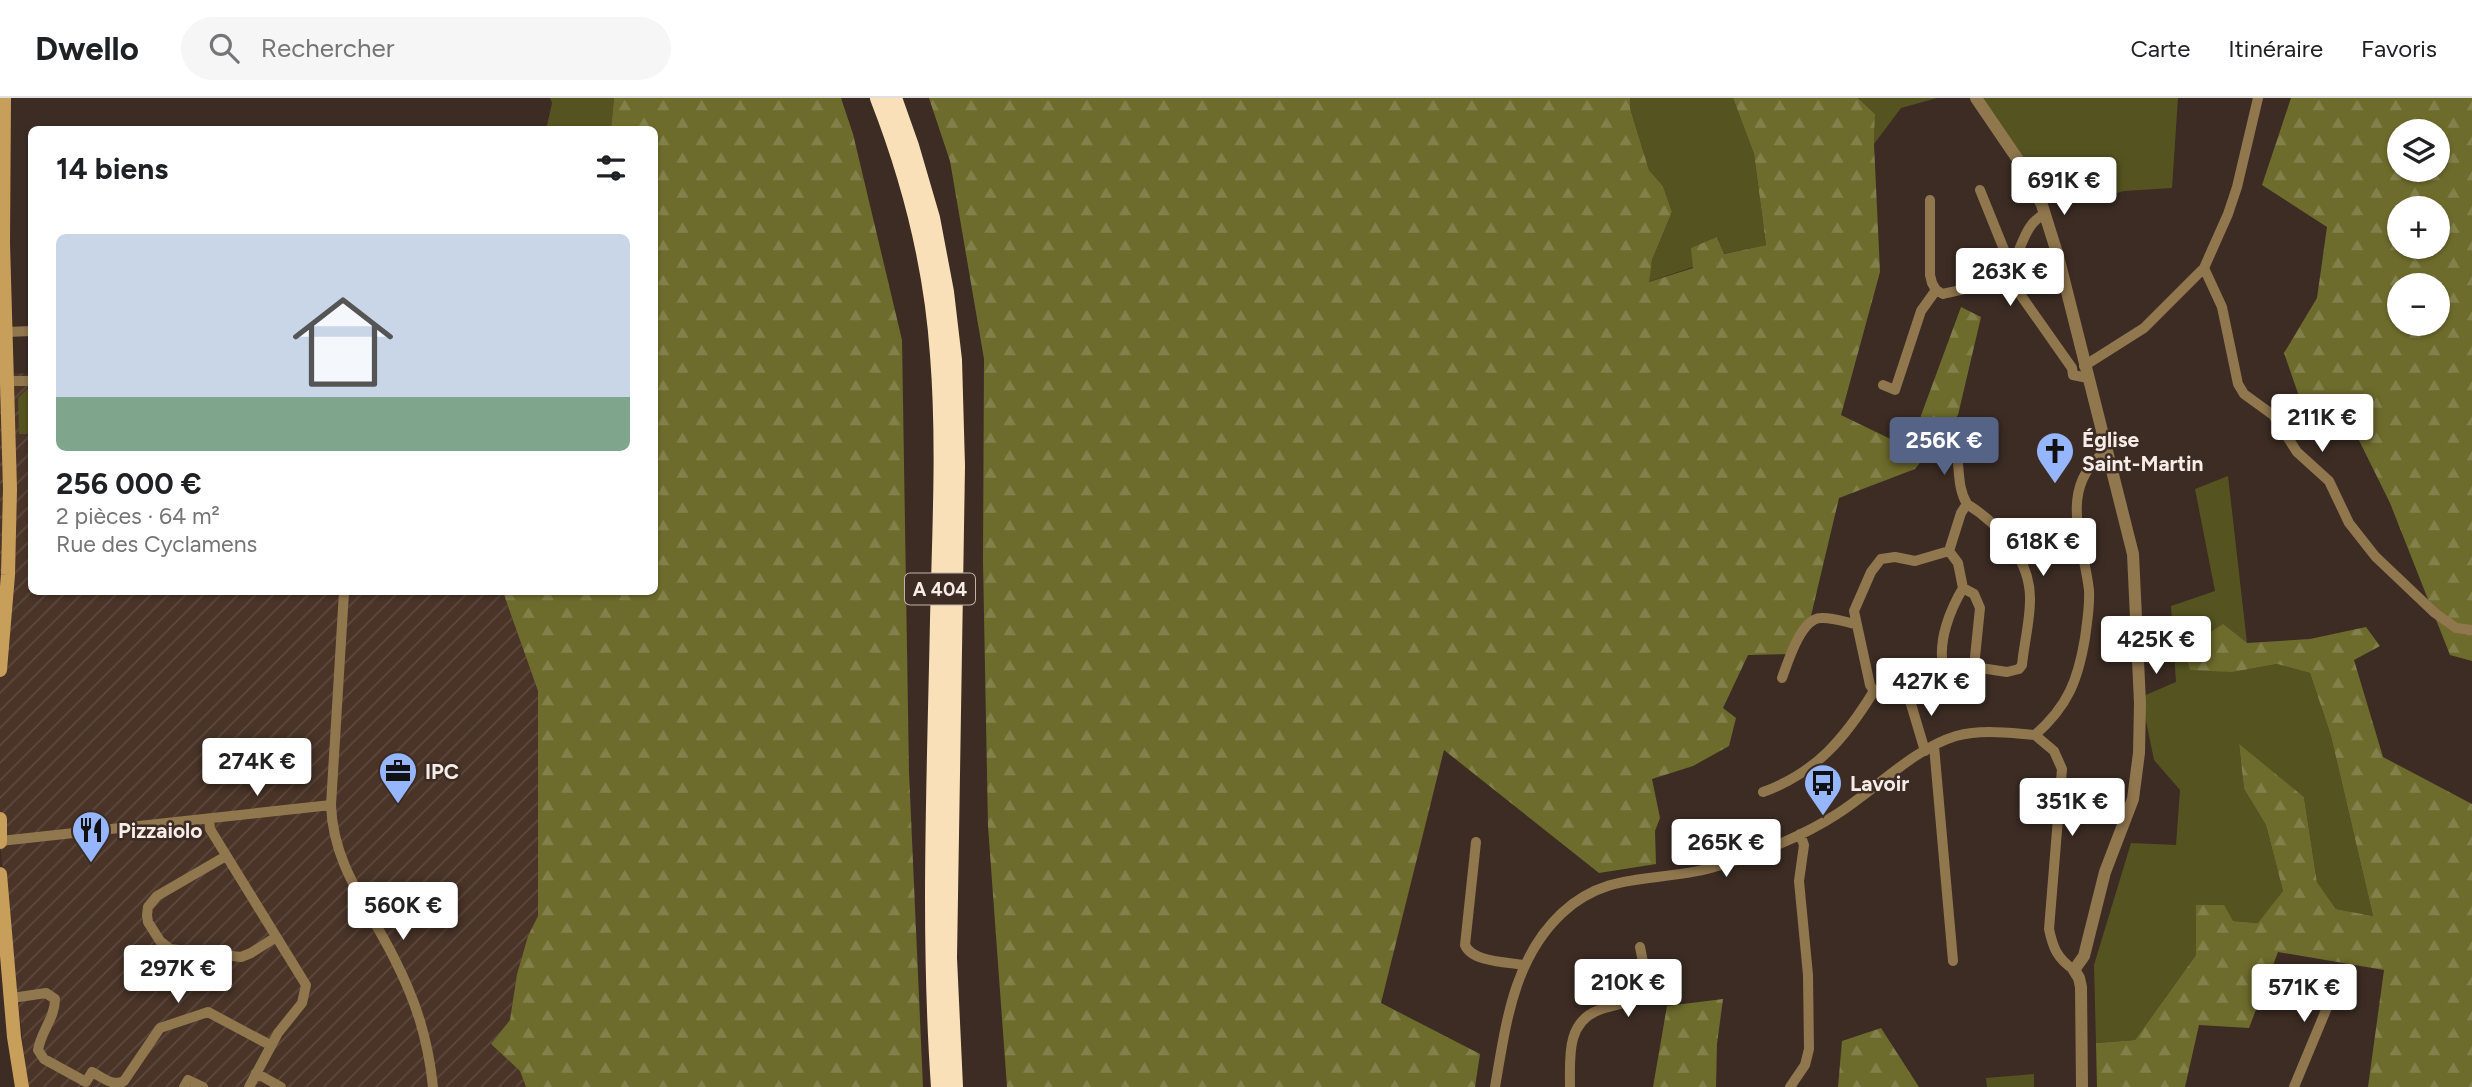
<!DOCTYPE html>
<html lang="fr">
<meta charset="utf-8">
<style>
:root{--surface:#fff;--page:#f6f6f6;--text:#202124;--muted:#757577;--line:#e0e0e0;--accent:#556486}
body{margin:0;font-family:Figtree,sans-serif;background:var(--page);color:var(--text);height:100vh;display:flex;flex-direction:column;font-size:26px;white-space:nowrap}
*{box-sizing:border-box;margin:0}
p{font-size:23px;color:var(--muted)}
.icon{flex:none;width:38px;height:38px;fill:none;stroke:currentColor;stroke-width:2;stroke-linecap:round;stroke-linejoin:round}
.map{position:relative;flex:1;overflow:hidden}
.sheet{position:absolute;left:28px;top:28px;width:630px;height:469px;display:flex;flex-direction:column;background:var(--surface);border-radius:10px;box-shadow:0 2px 5px #0004}
.sheet>*{flex:none}
.buttons{position:absolute;left:2387px;top:21px;display:grid;gap:14px}
.buttons a{display:grid;place-items:center;width:63px;height:63px;border-radius:50%;background:var(--surface);box-shadow:0 2px 5px #0004;font-size:35px}
.price{position:absolute;translate:-50% -60px;padding:0 16px;border-radius:7px;background:#fff;color:#222;font-size:23px;line-height:46px;filter:drop-shadow(0 2px 4px #0008)}
.price::after{content:'';position:absolute;left:50%;top:42px;width:21px;height:16px;margin-left:-10px;background:inherit;clip-path:polygon(0 0,100% 0,50% 100%)}
.price.on{background:var(--accent);color:#fff}
ul{padding:0;list-style:none}
li{display:grid;align-content:center;gap:14px;height:371px;padding:0 28px}
li span{display:grid;place-items:center;height:217px;border-radius:10px;color:#555}
li>.icon{margin-inline-start:auto}
span .icon{width:126px;height:126px;fill:#fffc;stroke-width:1}
li b{font-size:30px}
h2{display:flex;justify-content:space-between;align-items:center;height:84px;padding:0 28px;font-size:30px}
header{display:flex;align-items:center;gap:42px;box-sizing:border-box;height:98px;padding:0 35px;background:var(--surface);border-bottom:2px solid var(--line)}
header strong{font-size:33px}
nav{display:flex;gap:38px;margin-inline-start:auto;font-size:24px}
.search{width:490px;height:63px;background:var(--page);display:flex;align-items:center;gap:18px;box-sizing:border-box;padding:0 24px;border-radius:38px;color:var(--muted);font-size:26px}
.map>svg:first-child{display:block}
.industrial{fill:url(#industrial-furrows)}
.green{fill:#555420}
.forest{fill:url(#forest-firs);fill-rule:evenodd}
.lines{fill:none;stroke-linecap:round;stroke-linejoin:round}
.minor{stroke:#91774e;stroke-width:10}
.tertiary{stroke:#91774e;stroke-width:12}
.secondary{stroke:#c89e5b;stroke-width:14}
.motorway{stroke:#fae0b9;stroke-width:18}
.labels{text-anchor:middle;dominant-baseline:central;stroke-width:5;stroke-linejoin:round;paint-order:stroke}
.shield{fill:#3c2c24;stroke:#bfb2ac;stroke-width:2}
.shield-label{font-size:19px;font-weight:bold;fill:#f7ece7}
.poi-label{font-size:21px;font-weight:bold;fill:#f7ece7;stroke:#3c2c24;text-anchor:start}
</style>
<header>
<strong>Dwello</strong>
<div class="search"><svg class="icon" aria-label="search" viewBox="0 0 24 24"><circle cx="10" cy="10" r="6"/><path d="M15 15l6 6"/></svg>Rechercher</div>
<nav><a>Carte</a><a>Itinéraire</a><a>Favoris</a></nav>
</header>
<div class="map">
<svg width="2472" height="989" viewBox="0 0 2472 989">
<defs>
<pattern id="industrial-furrows" width="10" height="10" patternUnits="userSpaceOnUse" patternTransform="scale(1.75)"><rect width="10" height="10" fill="#4a3428"/><path d="M-1 1l2-2M0 10L10 0M9 11l2-2" fill="none" stroke="#5c483d"/></pattern>
<pattern id="forest-firs" width="22" height="20" patternUnits="userSpaceOnUse" patternTransform="scale(1.75)"><rect width="22" height="20" fill="#6e6c2c"/><path d="M5 1l3.5 6h-7zM16 11l3.5 6h-7z" fill="#83814b"/></pattern>
</defs>
<rect width="100%" height="100%" fill="#3c2c24"/>
<path class="industrial" d="M0 274 31 276 32 494H503L538 593V818L528 838 517 876 510 922 491 946 520 973 526 989H28L0 745Z"/>
<path class="green" d="M550 0H614L611 31 546 32 552 5Z
M1630 0H1733L1754 56 1766 147 1723 156 1718 140 1693 169 1648 184 1652 162 1672 114 1663 88 1649 72 1630 10Z
M1858 0H1937L1901 10 1874 46 1875 16Z
M1979 0H2178L2172 90 2124 93 2084 104 2045 103Z
M27 291H31V336H19L18 300Z
M2228 378 2247 545 2233 574 2277 566 2310 575 2331 638 2373 818 2336 811 2317 784 2304 699 2239 647 2244 691 2266 727 2283 793 2259 825 2233 823 2196 807V857L2135 942 2096 945 2094 867 2131 745 2176 747 2180 692 2154 662 2141 599 2176 584 2171 508 2215 493 2195 391Z
M2034 976V989H1987L1986 980Z"/>
<path class="forest" d="M614 0H841L853 36 902 242 909 674 923 989H526L520 973 491 946 510 922 517 876 528 838 538 818V593L503 494H654V32L611 31Z
M929 0H1630V10L1649 72 1663 88 1672 114 1652 162 1649 184 1693 170 1691 150 1717 139 1724 156 1766 147 1754 56 1733 0H1858L1875 16 1874 46 1880 174 1841 317 1909 350 1961 209 1981 219 1958 317 1915 371 1839 400 1810 522 1795 556 1748 557 1723 610 1736 620 1729 648 1693 668 1652 681 1660 720 1655 733 1656 766 1599 775 1444 652 1381 905 1480 956 1475 989H1007L988 728 983 464 984 261 950 63Z
M2291 0H2472V563L2450 557 2390 405 2348 320 2308 324 2284 255 2317 200 2327 129 2262 87ZM2399 33H2438V72H2399ZM2399 110H2438V149H2399ZM2399 187H2438V226H2399Z
M2223 526 2247 545 2310 541 2366 529 2380 548 2354 562 2383 659 2472 706V989H2368L2384 872 2278 854 2249 930 2199 927 2185 989H2097L2096 945 2135 942 2196 857V807H2224L2233 823 2258 825 2283 793 2266 727 2244 691 2239 646 2304 699 2317 784 2336 811 2373 818 2331 638 2310 575 2277 566 2233 574 2190 572 2184 551Z
M1723 901 1717 946 1716 989H1653L1667 908Z
M1881 930 1919 989H1838L1842 943Z"/>
<g class="lines">
<path class="minor" d="M1980 92 2005 154 2015 189 2072 270 2073 277 2088 280
M1930 102V177L1932 185 1936 192
M2204 170 2222 209 2238 286 2244 296 2273 317 2297 354 2329 383 2349 425 2375 458 2435 515 2456 530 2472 532
M6 234 32 233
M2084 268 2144 230 2204 170 2228 116 2237 89 2258 0
M7 283H32
M1883 287 1895 292 1921 213 1936 192 1943 196C1961 191 1986 189 2001 178 2023 163 2019 128 2045 116
M1950 336C1963 358 1954 385 1967 406
M1963 490 1974 496 1980 510 1974 569
M1943 568 1974 569 2007 574 2019 571 2022 567C2024 546 2030 523 2030 502 2031 462 1999 426 1967 406L1961 415 1949 453 1958 465 1963 490C1950 512 1938 542 1943 568L1908 596 1874 593 1870 587 1854 513 1871 474 1881 461 1895 459 1915 463 1949 453
M1782 580C1788 564 1801 520 1821 520 1832 519 1845 524 1855 526
M1908 596 1925 653
M2035 637C2068 608 2078 582 2085 540 2087 524 2090 508 2089 492 2083 442 2057 389 2106 353
M2035 637 2054 653 2062 671 2049 831C2053 850 2057 860 2074 872
M1934 648 1953 863
M1763 694C1816 675 1845 640 1874 593
M331 707C333 767 368 808 394 860 416 903 428 941 433 989
M209 721 210 731 306 887 302 905 278 935 249 989
M0 743 331 707 344 494
M1476 744 1465 847C1472 864 1507 864 1524 867
M226 758 157 798 148 809 147 817 148 824 160 843 170 851 241 859 251 855 276 839
M12 900 46 895 55 901C55 920 41 933 38 952L44 961 86 984 92 974C102 979 113 989 124 983L160 930 208 914 270 947
M256 975 281 989
M184 989 188 982 203 989
M1495 989C1506 926 1513 861 1562 815 1608 772 1656 785 1711 770 1749 760 1804 738 1837 716 1875 692 1913 651 1956 638 1982 631 2009 635 2035 637
M1570 989C1570 960 1566 924 1599 912 1613 907 1628 905 1642 900 1649 884 1643 865 1640 849
M1790 989 1805 967 1809 951 1808 877 1799 783 1804 747 1800 736
M2294 989 2341 876"/>
<path class="tertiary" d="M1976 0 2025 72 2042 107 2058 158 2133 456 2140 605 2139 655 2133 701 2105 774 2084 858 2074 872 2079 880 2081 889 2082 989"/>
<path class="secondary" d="M0 572 8 477 10 391 3 145 4 0
M0 721V744
M0 776 14 939 22 989"/>
<path class="motorway" d="M879 0C911 82 933 169 939 257 946 345 941 434 939 522 936 678 929 834 940 989
M893 0 910 48 931 120 945 194 953 262 956 368 948 860 954 989"/>
</g>
<defs>
<symbol id="church-pin" viewBox="-11 -11 22 30"><path d="M0 17L-7.5 6A9.5 9.5 0 1 1 7.5 6Z" fill="#95b6fd" stroke="#3c2c24"/><path d="M-1.2-6h2.4v3.5h3.3v2.4h-3.3V6h-2.4V-.1h-3.3v-2.4h3.3Z" fill="#111"/></symbol>
<symbol id="office-pin" viewBox="-11 -11 22 30"><path d="M0 17L-7.5 6A9.5 9.5 0 1 1 7.5 6Z" fill="#95b6fd" stroke="#3c2c24"/><path d="M-6-3h4V-5.5h4V-3h4V5H-6ZM-1-4.5V-3h2v-1.5ZM-6 0V1H6V0Z" fill="#111"/></symbol>
<symbol id="bus-pin" viewBox="-11 -11 22 30"><path d="M0 17L-7.5 6A9.5 9.5 0 1 1 7.5 6Z" fill="#95b6fd" stroke="#3c2c24"/><path d="M-5-6H5V4H4V6H2V4H-2V6H-4V4H-5ZM-3.5-4V0h7V-4ZM-3.5 1.2v1.5H-2V1.2ZM2 1.2v1.5H3.5V1.2Z" fill="#111"/></symbol>
<symbol id="restaurant-pin" viewBox="-11 -11 22 30"><path d="M0 17L-7.5 6A9.5 9.5 0 1 1 7.5 6Z" fill="#95b6fd" stroke="#3c2c24"/><path d="M-5-6h1v4h1v-4h1v4h1v-4h1v5L-1.5 .5V6h-2V.5L-5-1ZM5-6V6H3V1.5H1.5Q1.5-4 5-6Z" fill="#111"/></symbol>
</defs>
<g fill-rule="evenodd">
<use href="#church-pin" x="2033" y="331" width="44" height="60"/>
<use href="#office-pin" x="376" y="651" width="44" height="60"/>
<use href="#bus-pin" x="1801" y="663" width="44" height="60"/>
<use href="#restaurant-pin" x="69" y="710" width="44" height="60"/>
</g>
<g class="labels">
<rect class="shield" x="905" y="475.5" width="70" height="31" rx="5"/>
<g class="shield-label">
<text x="940" y="491">A 404</text>
</g>
<g class="poi-label">
<text x="2082" y="341">Église<tspan x="2082" dy="24">Saint-Martin</tspan></text>
<text x="425" y="673">IPC</text>
<text x="1850" y="685">Lavoir</text>
<text x="118" y="732">Pizzaiolo</text>
</g>
</g>
</svg>
<div class="buttons">
<a><svg class="icon" aria-label="layers" viewBox="0 0 24 24"><path d="M12 4l9 5-9 5-9-5zM3 14l9 5 9-5"/></svg></a>
<a>+</a>
<a>−</a>
</div>
<b class="price" style="left:2064px;top:119px">691K €</b>
<b class="price" style="left:2010px;top:210px">263K €</b>
<b class="price" style="left:2322px;top:356px">211K €</b>
<b class="price on" style="left:1944px;top:379px">256K €</b>
<b class="price" style="left:2043px;top:480px">618K €</b>
<b class="price" style="left:2156px;top:578px">425K €</b>
<b class="price" style="left:1931px;top:620px">427K €</b>
<b class="price" style="left:257px;top:700px">274K €</b>
<b class="price" style="left:2072px;top:740px">351K €</b>
<b class="price" style="left:1726px;top:781px">265K €</b>
<b class="price" style="left:403px;top:844px">560K €</b>
<b class="price" style="left:178px;top:907px">297K €</b>
<b class="price" style="left:1628px;top:921px">210K €</b>
<b class="price" style="left:2304px;top:926px">571K €</b>
<section class="sheet">
<h2>14 biens<svg class="icon" aria-label="filters" viewBox="0 0 24 24"><path d="M4 7h16M4 17h16"/><circle cx="9" cy="7" r="2"/><circle cx="15" cy="17" r="2"/></svg></h2>
<ul>
<li><span style="background:linear-gradient(#c9d6e8 75%,#7fa58c 0)"><svg class="icon" aria-label="home" viewBox="0 0 24 24"><path d="M3 11l9-7 9 7M6 9v11h12V9"/></svg></span><div><b>256 000 €</b><p>2 pièces · 64 m²</p><p>Rue des Cyclamens</p></div></li>
</ul>
</section>
</div>
